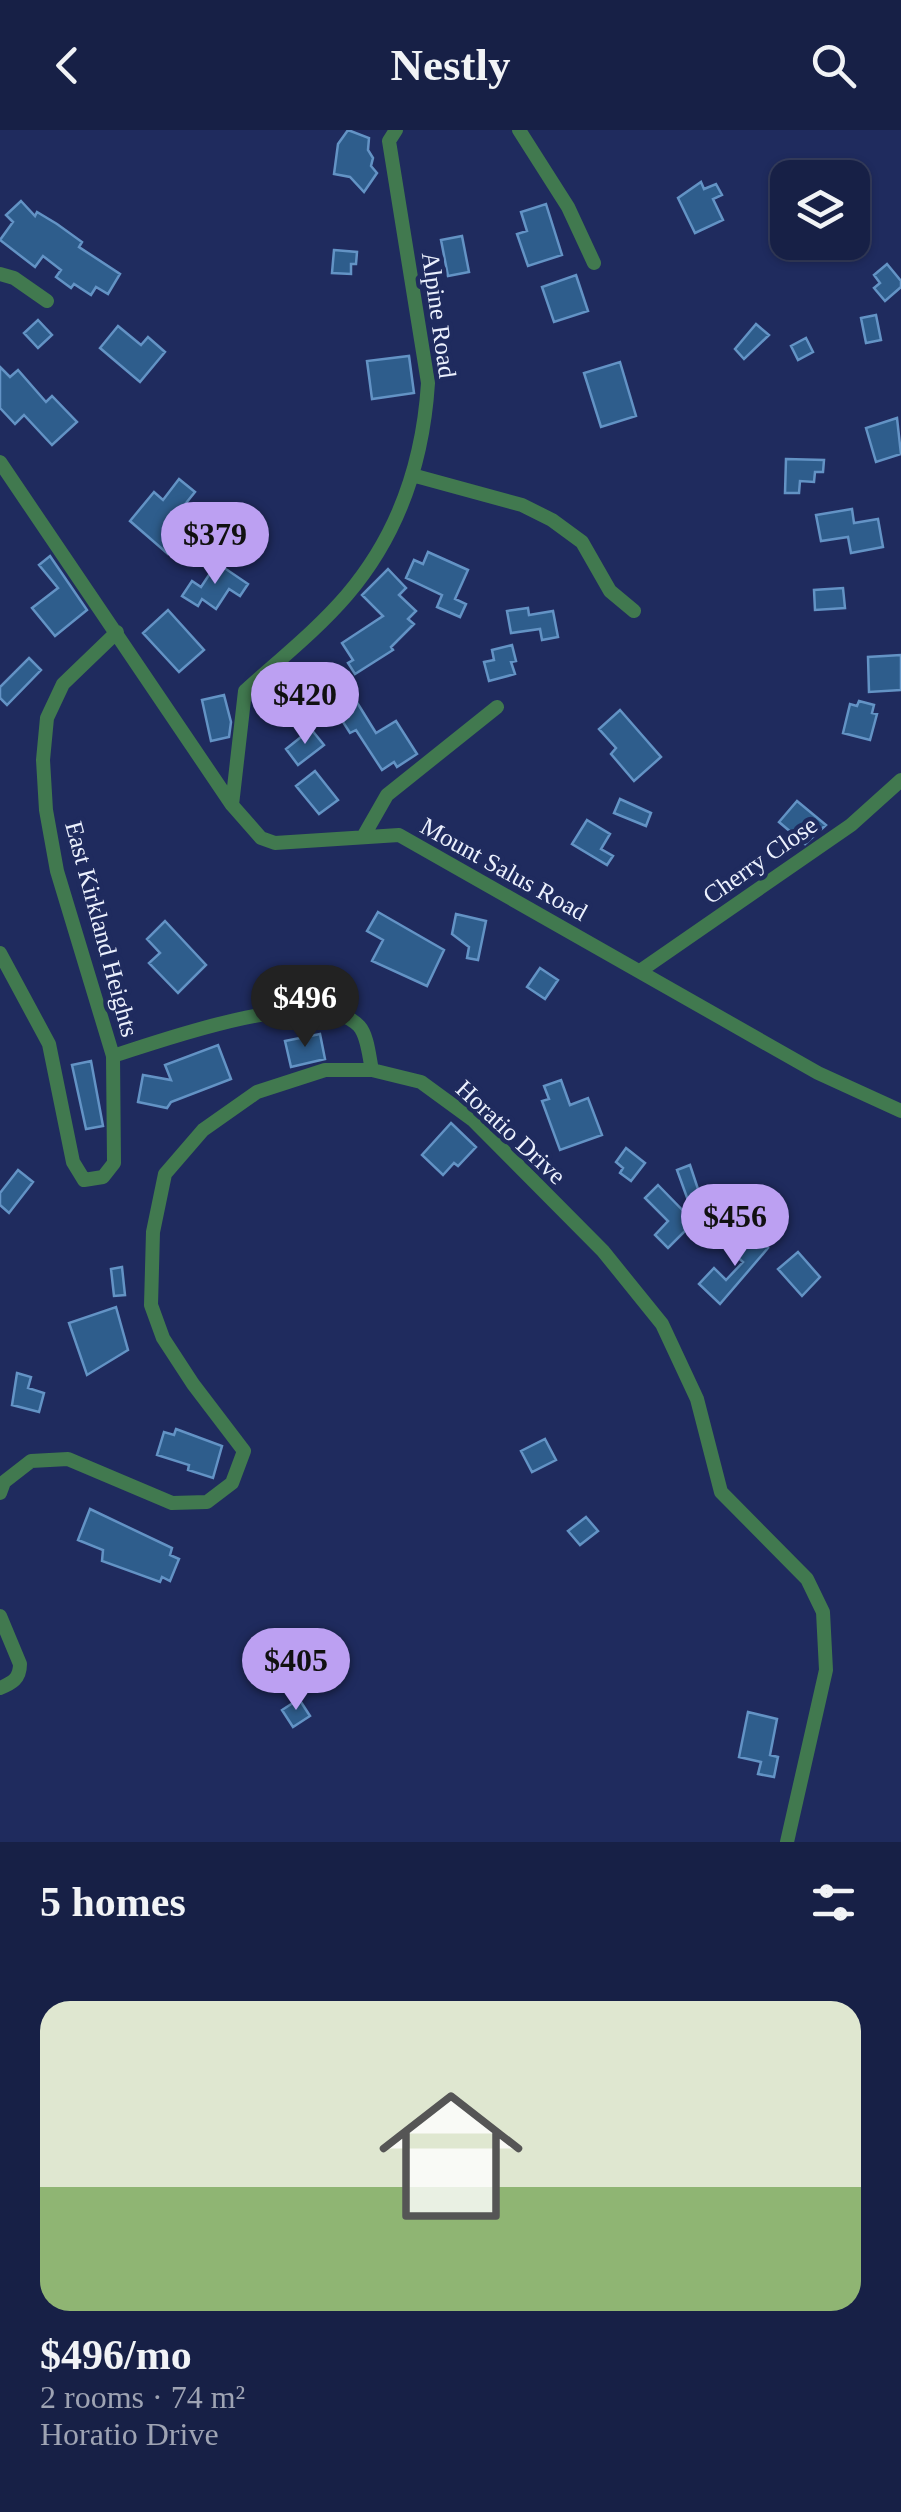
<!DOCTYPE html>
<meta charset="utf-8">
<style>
:root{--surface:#172046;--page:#242d51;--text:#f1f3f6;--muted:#9ea3b3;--line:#363e5f;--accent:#bca0f2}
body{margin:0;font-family:"Times New Roman",serif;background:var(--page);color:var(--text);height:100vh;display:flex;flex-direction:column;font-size:38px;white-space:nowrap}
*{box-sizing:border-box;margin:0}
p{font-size:32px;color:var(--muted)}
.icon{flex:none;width:55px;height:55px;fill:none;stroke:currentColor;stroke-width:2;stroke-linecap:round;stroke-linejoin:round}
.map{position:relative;height:1712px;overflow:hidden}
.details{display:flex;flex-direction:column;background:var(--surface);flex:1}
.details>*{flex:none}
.fabs{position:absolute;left:770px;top:30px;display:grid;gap:20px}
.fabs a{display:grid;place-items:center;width:100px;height:100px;border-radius:20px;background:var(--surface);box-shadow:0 2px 8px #0004,0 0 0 2px var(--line);font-size:50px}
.price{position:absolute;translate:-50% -85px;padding:0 22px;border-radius:35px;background:var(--accent);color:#111;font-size:32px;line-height:65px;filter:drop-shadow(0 2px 5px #0008)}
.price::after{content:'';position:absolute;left:50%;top:60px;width:30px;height:22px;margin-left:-15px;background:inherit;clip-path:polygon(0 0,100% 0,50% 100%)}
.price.selected{background:#222;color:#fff}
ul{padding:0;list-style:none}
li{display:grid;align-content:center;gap:20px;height:530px;padding:0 40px}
li span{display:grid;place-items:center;height:310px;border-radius:30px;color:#555}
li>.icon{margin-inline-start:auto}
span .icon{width:180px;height:180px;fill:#fffc;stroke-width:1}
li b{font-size:42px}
h2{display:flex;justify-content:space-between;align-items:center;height:120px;padding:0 40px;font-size:42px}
header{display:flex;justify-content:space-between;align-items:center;height:130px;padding:0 40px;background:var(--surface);font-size:45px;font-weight:600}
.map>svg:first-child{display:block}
.building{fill:#2e5d8c;stroke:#6393c5;stroke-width:2.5}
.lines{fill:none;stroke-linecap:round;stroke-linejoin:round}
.street{stroke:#41794f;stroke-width:14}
.labels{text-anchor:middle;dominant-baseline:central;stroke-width:9;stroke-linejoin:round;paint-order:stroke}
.street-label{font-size:25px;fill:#ebf0fd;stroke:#1f2b5e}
</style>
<header><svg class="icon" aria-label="back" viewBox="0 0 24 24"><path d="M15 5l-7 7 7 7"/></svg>Nestly<svg class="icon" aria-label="search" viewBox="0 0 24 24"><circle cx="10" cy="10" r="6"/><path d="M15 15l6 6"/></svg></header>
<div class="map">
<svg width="901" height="1712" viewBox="0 0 901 1712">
<rect width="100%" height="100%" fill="#1f2b5e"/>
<path class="building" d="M348 0 369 8 368 20 373 28 371 36 377 43 364 62 350 47 334 44 338 14Z
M701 52 704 59 716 54 722 65 713 69 723 90 695 103 678 68Z
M21 71 35 86 37 82 57 94 82 112 79 117 120 144 108 164 96 157 91 165 74 154 71 158 56 147 61 140 43 126 35 137 0 110 13 92 6 85Z
M546 74 562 125 528 136 517 104 527 101 521 82Z
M462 106 469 142 448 146 441 110Z
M334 120 357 122 356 134H351V144L332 143Z
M887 134 901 151V157L885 171 874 158 880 153 874 145Z
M576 145 588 181 554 192 542 157Z
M876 185 881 210 866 213 861 188Z
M38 190 52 205 38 218 24 203Z
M756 194 769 205 744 229 735 219Z
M118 196 141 215 148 207 165 222 140 252 100 218Z
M806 208 813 222 798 230 791 216Z
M409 226 414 263 372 269 367 231Z
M620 232 636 286 601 297 584 243Z
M0 237 10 247 18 240 46 272 52 266 77 292 52 315 24 285 15 294 0 278Z
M897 288 901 324 876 332 866 298Z
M786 329 824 330 823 342H815L814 352 800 351 799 363H785Z
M179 349 195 362 178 383 192 395 168 424 130 391 154 362 163 370Z
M852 379 854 393 878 389 883 417 851 423 848 407 821 411 816 385Z
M428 422 468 440 455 469 466 474 460 487 437 477 442 465 406 448 414 430 423 434Z
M50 426 87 480 55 506 32 478 58 458 39 435Z
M217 433 248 454 240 466 229 459 216 479 202 469 198 476 182 466 192 451 201 457Z
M388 439 406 458 399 465 416 481 408 489 414 494 391 517 393 520 355 544 348 533 353 530 342 513 383 486 362 465Z
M843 458 845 478 815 480 814 460Z
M528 478 529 485 553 481 558 507 542 510 540 499 511 503 507 481Z
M168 480 204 520 179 542 143 503Z
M512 515 516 531 511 532 515 544 489 551 484 532 494 530 492 520Z
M901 525V560L869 562 868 527Z
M29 528 41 540 7 575 0 568V557Z
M224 565 231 592 229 607 211 611 202 570Z
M353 566 376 603 396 591 417 624 397 637 394 632 382 640 356 600 350 603 334 578Z
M859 571 874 575 872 583 877 584 870 610 843 603 850 574 857 576Z
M620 580 661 627 634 651 611 624 616 618 599 599Z
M311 599 324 615 298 635 286 619Z
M315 641 338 670 319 684 296 656Z
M620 669 651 683 646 696 614 683Z
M797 671 826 695 805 714 779 692Z
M587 690 610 704 601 719 613 726 607 735 572 714Z
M378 782 444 820 427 856 372 831 383 810 367 801Z
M456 784 486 791 478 830 467 828 469 817 452 804Z
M165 791 206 835 178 863 149 833 160 823 147 809Z
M540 838 558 850 545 869 527 857Z
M320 904 325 929 291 937 285 911Z
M218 915 231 949 171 972 167 978 138 972 143 945 171 950 165 935Z
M91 931 103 996 86 999 72 935Z
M561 950 570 975 588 968 602 1005 560 1020 542 971 549 969 544 956Z
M451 993 476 1017 458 1036 454 1033 443 1045 422 1025Z
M626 1018 645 1033 631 1051 620 1043 623 1038 616 1032Z
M690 1035 701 1068 689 1073 677 1040Z
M18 1040 33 1052 9 1083 0 1075V1063Z
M658 1055 694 1092 668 1118 655 1105 668 1091 645 1068Z
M749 1102 768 1118 720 1174 699 1154 714 1138 726 1150 743 1132 732 1122Z
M798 1122 820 1147 802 1166 778 1139Z
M122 1137 125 1165 114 1166 111 1139Z
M116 1177 128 1220 87 1245 69 1193Z
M17 1243 31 1247 28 1258 44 1263 39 1282 12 1275Z
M176 1299 222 1316 213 1348 188 1340 189 1335 157 1325 164 1302 174 1305Z
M545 1309 556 1330 532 1342 521 1321Z
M90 1379 172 1418 170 1425 179 1429 170 1451 162 1447 160 1452 102 1431 103 1420 78 1410Z
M586 1387 598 1401 580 1415 568 1401Z
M277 1531 285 1548 275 1554 266 1536Z
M299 1569 310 1586 293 1597 282 1580Z
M748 1582 777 1589 770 1625 778 1627 774 1647 758 1644 761 1632 739 1627Z"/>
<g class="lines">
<path class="street" d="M519 0 568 77 594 133
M0 144 14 148 47 171
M0 332 232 675 261 708 275 713 399 705 818 943 901 981
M412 345 522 375 552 390 582 412 610 461 634 481
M232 675 245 561C279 530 317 500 347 465 399 404 423 332 428 253L389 11 396 0
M363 707 387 665 497 577
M0 823 49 914 73 1032 84 1050 103 1047 114 1033 113 926 57 741 46 680 43 630 47 588 63 554 117 502
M640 841 851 695 901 650
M113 926C164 910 318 853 359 896 368 906 369 927 372 940
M0 1363 4 1352 31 1331 68 1329 172 1373 207 1372 232 1353 244 1321 193 1254 163 1208 151 1175 153 1102 165 1044 203 1000 257 962 325 940H372L421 952 473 990 603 1121 662 1194 697 1269 721 1362 807 1449 823 1482 826 1540 787 1712
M0 1486 20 1534C20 1549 12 1553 0 1558"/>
</g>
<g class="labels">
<g class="street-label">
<text transform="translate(439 185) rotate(82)">Alpine Road</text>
<text transform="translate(760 730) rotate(-35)">Cherry Close</text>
<text transform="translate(504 739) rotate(29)">Mount Salus Road</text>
<text transform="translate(102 799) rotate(75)">East Kirkland Heights</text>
<text transform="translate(511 1002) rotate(43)">Horatio Drive</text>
</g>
</g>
</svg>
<div class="fabs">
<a><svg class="icon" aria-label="layers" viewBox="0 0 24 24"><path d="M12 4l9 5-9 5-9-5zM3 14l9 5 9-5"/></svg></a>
</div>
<b class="price" style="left:215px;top:457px">$379</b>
<b class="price" style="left:305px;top:617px">$420</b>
<b class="price selected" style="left:305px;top:920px">$496</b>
<b class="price" style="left:735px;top:1139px">$456</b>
<b class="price" style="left:296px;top:1583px">$405</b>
</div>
<section class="details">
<h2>5 homes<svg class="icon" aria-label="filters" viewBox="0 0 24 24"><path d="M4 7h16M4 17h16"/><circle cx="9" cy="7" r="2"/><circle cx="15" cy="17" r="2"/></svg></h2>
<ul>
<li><span style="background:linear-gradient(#dfe7d0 60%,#8fb573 0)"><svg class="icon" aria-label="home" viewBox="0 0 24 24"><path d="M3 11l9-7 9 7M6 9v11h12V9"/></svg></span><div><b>$496/mo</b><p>2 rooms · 74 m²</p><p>Horatio Drive</p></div></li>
</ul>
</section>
